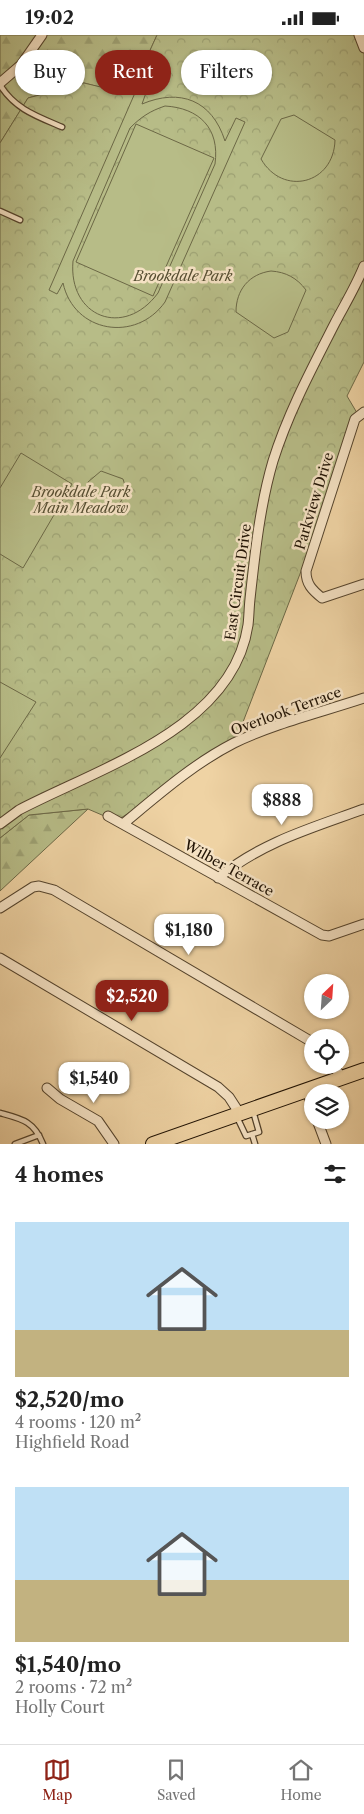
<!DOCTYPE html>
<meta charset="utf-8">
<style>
:root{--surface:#fff;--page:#f6f6f6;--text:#222;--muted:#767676;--line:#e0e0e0;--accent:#8f2418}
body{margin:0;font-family:"Libre Caslon Text",serif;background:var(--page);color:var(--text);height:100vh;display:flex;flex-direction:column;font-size:19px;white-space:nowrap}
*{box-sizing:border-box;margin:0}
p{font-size:16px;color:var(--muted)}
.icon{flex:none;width:28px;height:28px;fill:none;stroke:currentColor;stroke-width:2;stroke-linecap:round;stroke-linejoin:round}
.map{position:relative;height:1109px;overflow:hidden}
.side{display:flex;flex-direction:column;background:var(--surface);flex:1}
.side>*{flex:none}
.top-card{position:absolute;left:15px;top:15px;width:335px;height:45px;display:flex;gap:10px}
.needle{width:32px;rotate:25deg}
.tools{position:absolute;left:304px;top:939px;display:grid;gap:10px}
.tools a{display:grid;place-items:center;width:45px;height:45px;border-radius:50%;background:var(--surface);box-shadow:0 1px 4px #0004;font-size:25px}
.price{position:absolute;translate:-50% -42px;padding:0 11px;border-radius:10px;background:#fff;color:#222;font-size:16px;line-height:32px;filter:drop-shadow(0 1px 2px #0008)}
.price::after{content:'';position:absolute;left:50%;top:30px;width:15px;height:11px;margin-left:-8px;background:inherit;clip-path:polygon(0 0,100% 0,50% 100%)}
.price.on{background:var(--accent);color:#fff}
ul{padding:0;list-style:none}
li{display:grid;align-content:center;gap:10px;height:265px;padding:0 15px}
li span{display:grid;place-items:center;height:155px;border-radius:0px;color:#555}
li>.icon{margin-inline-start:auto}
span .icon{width:90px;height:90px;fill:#fffc;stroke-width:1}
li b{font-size:21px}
h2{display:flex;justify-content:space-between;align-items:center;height:60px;padding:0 15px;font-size:21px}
.pill{padding:0 18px;border-radius:22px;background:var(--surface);box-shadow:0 1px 4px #0004;font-size:18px;line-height:45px}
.pill.on{background:var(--accent);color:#fff}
.status{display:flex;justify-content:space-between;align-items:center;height:35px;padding:0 25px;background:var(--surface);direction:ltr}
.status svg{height:14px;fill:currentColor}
.menu{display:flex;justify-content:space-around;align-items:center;height:70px;border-top:1px solid var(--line);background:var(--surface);font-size:14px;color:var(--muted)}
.menu a{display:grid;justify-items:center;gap:2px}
.menu .on{color:var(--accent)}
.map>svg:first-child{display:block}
.forest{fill:url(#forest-firs);stroke:#6c6846}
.park{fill:url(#park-crowns);stroke:#6c6846}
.pitch{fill:#b7bc87;stroke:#6c6846;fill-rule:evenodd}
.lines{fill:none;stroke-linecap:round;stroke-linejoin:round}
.lane-casing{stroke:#54432c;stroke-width:7}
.street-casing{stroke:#54432c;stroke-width:11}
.primary-casing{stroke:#211304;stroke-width:16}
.lane{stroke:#f5e2c4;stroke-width:4.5}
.street{stroke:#f5e2c4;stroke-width:9}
.primary{stroke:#efd3a4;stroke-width:14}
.labels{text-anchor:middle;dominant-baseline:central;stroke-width:5;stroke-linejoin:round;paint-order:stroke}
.park-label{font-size:14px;font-style:italic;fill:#564e32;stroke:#f5e2c4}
.street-label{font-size:14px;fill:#211304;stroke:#f5e2c4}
</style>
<div class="status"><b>19:02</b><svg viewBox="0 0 49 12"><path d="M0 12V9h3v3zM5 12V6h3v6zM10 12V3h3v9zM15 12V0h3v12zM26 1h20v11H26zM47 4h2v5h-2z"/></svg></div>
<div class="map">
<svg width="364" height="1109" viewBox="0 0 364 1109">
<defs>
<pattern id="forest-firs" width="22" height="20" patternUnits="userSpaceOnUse" patternTransform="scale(1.25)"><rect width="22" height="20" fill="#b7bc87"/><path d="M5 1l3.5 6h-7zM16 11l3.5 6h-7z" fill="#9da173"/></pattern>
<pattern id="park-crowns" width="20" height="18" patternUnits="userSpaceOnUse" patternTransform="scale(1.25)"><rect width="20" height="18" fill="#b7bc87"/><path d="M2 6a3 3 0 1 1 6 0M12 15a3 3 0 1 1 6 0" fill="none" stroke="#9da173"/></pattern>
</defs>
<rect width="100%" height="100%" fill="#efd3a4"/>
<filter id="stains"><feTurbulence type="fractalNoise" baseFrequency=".004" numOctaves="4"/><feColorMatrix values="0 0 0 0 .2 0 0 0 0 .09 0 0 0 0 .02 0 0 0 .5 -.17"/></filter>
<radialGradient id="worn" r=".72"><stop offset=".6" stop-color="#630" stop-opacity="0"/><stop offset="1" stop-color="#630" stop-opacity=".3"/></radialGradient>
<path class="forest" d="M0 0H157L130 60 84 48 28 63 0 108Z
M88 774 0 856V803L29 780Z"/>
<path class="park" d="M157 0H364V327L347 361 360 383 233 713 116 786 88 774 29 780 0 803V108L28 63 84 48 130 59Z"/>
<path class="pitch" d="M138 51 147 55 142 69C180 53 212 65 225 106L236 83 245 87 165 267C136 308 74 298 63 248L57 259 49 255ZM165 71C199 73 220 93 215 129L158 258C124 304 68 282 73 226L130 93C141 82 150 76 165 71Z
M294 80 335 105C334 149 283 162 261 124L281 84Z
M136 89 214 123 153 261 76 227Z
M271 236C286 237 297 243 306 255L288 297 274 303 236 277C236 255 249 239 271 236Z
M21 418 72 449 23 533 0 519V453Z
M101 436 123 444 127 457 115 475 108 479 92 477 87 462 88 447Z
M0 647 36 667 0 723Z"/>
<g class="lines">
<defs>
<path id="lane" d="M0 50C15 74 36 81 62 92
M0 176 20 185
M0 1078C22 1084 34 1086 43 1109
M237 1082 246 1101 259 1097 253 1076
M252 1099 255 1109
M15 1109 39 1100"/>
<path id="street" d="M359 0 364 13
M0 48 21 30 42 0
M364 377 355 384 306 536C306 549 312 555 322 563L364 549
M108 781 322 900 329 901 364 889
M0 789 19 775C99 733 233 693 248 590 249 582 249 573 250 564 255 518 260 470 273 426 288 378 312 333 335 288 345 269 356 251 364 231
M123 789C158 760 193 729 234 708 273 689 322 677 364 663
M218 843C262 807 312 793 364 774
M0 873 33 852 39 851 54 855 312 1007
M0 923 218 1052 229 1062 240 1079
M334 1030 341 1043
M47 1053 60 1064 98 1086 114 1109
M307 1055 312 1071
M317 1085 326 1109"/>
<path id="primary" d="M153 1109 364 1035"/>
</defs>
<use href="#lane" class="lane-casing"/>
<use href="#street" class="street-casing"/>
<use href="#primary" class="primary-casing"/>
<use href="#lane" class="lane"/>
<use href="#street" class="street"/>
<use href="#primary" class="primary"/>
</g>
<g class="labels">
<g class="park-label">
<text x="183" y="241">Brookdale Park</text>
<text x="81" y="457">Brookdale Park<tspan x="81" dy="16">Main Meadow</tspan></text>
</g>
<g class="street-label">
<text transform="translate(314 466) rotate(-73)">Parkview Drive</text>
<text transform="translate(238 547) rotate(-82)">East Circuit Drive</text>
<text transform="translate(286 676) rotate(-20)">Overlook Terrace</text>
<text transform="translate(229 833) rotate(29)">Wilber Terrace</text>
</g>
</g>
<rect width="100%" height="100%" filter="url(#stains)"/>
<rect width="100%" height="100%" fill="url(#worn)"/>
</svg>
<div class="tools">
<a><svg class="needle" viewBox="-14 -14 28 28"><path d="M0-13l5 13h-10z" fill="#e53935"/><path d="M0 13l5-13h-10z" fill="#767676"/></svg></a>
<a><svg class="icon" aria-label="locate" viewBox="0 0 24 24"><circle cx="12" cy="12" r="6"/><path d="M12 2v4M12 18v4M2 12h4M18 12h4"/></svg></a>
<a><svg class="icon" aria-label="layers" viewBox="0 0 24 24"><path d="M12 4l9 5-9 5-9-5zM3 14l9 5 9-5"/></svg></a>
</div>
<b class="price" style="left:282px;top:791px">$888</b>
<b class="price" style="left:189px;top:921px">$1,180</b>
<b class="price on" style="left:132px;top:987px">$2,520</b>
<b class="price" style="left:94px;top:1069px">$1,540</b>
<div class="top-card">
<a class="pill">Buy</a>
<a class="pill on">Rent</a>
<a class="pill">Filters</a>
</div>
</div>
<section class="side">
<h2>4 homes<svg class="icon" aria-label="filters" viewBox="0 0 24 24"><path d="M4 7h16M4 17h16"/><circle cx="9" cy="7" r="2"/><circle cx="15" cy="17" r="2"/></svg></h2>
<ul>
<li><span style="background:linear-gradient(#bfe0f5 70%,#c2b280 0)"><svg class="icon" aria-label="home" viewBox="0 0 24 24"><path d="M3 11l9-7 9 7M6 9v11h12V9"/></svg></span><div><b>$2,520/mo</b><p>4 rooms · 120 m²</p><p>Highfield Road</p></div></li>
<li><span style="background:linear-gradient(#bfe0f5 60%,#c2b280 0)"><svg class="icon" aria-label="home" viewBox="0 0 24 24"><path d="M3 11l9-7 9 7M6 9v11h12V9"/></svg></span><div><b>$1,540/mo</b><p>2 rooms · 72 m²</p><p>Holly Court</p></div></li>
</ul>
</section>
<nav class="menu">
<a class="on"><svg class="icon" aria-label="map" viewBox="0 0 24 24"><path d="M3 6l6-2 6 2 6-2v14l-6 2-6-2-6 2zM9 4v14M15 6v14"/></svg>Map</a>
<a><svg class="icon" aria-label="saved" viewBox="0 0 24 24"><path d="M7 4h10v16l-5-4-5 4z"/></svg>Saved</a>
<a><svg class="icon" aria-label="home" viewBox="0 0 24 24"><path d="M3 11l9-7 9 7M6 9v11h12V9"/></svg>Home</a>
</nav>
